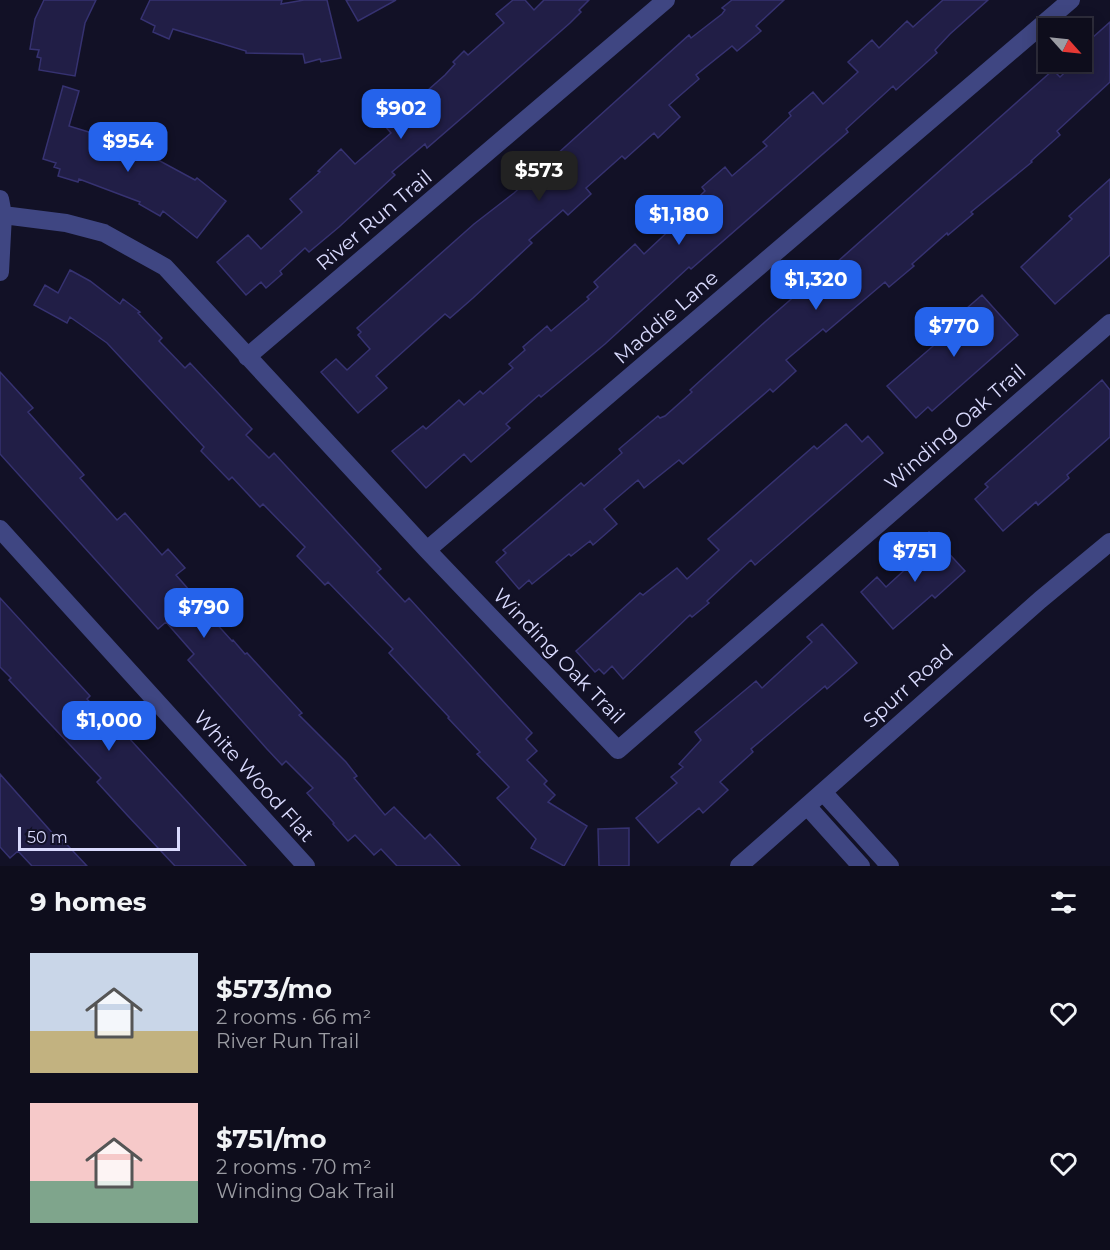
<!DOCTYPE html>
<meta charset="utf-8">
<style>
:root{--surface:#0e0d1c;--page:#1c1b29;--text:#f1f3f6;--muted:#9b9ca3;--line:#2e2d3b;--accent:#2563eb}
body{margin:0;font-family:Montserrat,sans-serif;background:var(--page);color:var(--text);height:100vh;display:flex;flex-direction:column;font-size:22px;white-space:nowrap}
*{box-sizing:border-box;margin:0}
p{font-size:20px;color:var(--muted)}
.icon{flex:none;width:33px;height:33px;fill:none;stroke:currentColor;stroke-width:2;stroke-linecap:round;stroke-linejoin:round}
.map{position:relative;height:866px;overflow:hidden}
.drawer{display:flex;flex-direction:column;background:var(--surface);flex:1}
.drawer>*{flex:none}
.needle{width:39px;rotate:117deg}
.tools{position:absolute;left:1038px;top:18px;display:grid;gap:12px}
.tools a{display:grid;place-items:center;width:54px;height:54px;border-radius:0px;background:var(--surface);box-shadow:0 3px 15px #0003,0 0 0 2px var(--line);font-size:30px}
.scale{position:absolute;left:18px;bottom:15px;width:162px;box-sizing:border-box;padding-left:6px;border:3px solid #d9dafd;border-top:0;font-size:16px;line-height:21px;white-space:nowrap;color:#d9dafd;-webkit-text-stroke:4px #121126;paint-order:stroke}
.price{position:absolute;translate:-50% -51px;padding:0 14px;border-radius:12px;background:var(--accent);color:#fff;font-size:20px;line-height:39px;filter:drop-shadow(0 2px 3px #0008)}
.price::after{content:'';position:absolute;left:50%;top:36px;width:18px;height:14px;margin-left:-9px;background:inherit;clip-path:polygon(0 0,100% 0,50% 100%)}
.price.on{background:#222;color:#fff}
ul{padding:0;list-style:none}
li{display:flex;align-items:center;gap:18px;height:150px;padding:0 30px}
li span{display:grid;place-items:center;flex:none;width:168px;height:120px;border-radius:0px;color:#555}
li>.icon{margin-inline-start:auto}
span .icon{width:72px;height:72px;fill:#fffc;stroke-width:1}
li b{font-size:26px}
h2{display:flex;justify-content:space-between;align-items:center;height:72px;padding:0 30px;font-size:26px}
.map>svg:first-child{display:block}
.building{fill:#211e46;stroke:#363271;stroke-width:1.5}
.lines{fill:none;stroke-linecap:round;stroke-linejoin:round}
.minor{stroke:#3f4682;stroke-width:18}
.labels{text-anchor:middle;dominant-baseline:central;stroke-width:5;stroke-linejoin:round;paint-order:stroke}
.street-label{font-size:20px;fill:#d9dafd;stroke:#121126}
</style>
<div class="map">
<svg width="1110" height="866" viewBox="0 0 1110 866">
<rect width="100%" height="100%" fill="#121126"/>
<path class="building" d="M44 0H96L85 23 75 76 39 70 41 58 37 57 39 50 30 49 35 19Z
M150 0H282L281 4 304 0H327L341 58 321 62 320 59 305 63 303 54 246 53V51L173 29 169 39 153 32 155 26 141 19Z
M346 0H396L358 21Z
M513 0H525L534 10 544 0H589L579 10 581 12 570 23 471 110 427 148 425 144 392 172 395 175 339 227 309 252 305 248 280 271 282 274 266 288 261 282 246 295 217 262 248 235 261 249 302 212 290 199 320 172 318 171 341 149 355 164 391 133 385 126 396 116 394 113 406 102 410 106 445 75 455 64 453 62 464 51 468 55 504 23 496 14Z
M732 0H784L756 26 761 31 737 51 732 46 696 75 699 79 669 105 680 117 658 138 654 133 625 159 622 156 586 188 591 194 568 215 563 210 529 240 532 243 473 298 450 318 445 314 376 376 387 388 358 413 321 372 336 359 347 370 370 349 358 335 361 332 357 328 474 224 514 193 689 35 691 38 722 14 725 10 722 8Z
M943 0H988L950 34 935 50 937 53 896 90 893 86 846 129 848 132 691 269 689 267 605 344 541 397 539 395 506 424 510 428 471 462 464 454 426 488 392 451 423 426 426 429 459 400 464 405 480 391 483 394 513 368 509 364 525 350 523 347 547 326 551 331 589 299 587 297 598 287 594 282 635 244 644 254 676 224 673 221 705 191 702 187 725 167 732 176 767 146 763 142 791 116 789 113 813 92 823 104 858 72 848 62 872 40 879 48 907 21 913 27Z
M1110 22V82L1057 131 1060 135 1031 161 1032 162 971 212 973 214 948 235 947 233 912 264 914 266 889 287 885 282 826 332 823 329 786 360 796 371 773 392 770 389 683 464 679 460 644 488 638 480 604 509 617 524 593 545 590 541 571 556 569 554 532 584 529 580 519 589 496 562 506 553 503 550 581 483 584 486 622 453 619 449 658 416 660 418 665 416 692 392 690 390 766 321 835 261 836 263 1053 70 1060 77 1076 62H1082V47Z
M63 86 79 91 69 126 92 133 90 138 147 159 149 155 195 180 197 178 226 201 197 238 163 211 160 216 139 204 140 202 79 179 78 182 58 176 60 169 54 167 56 163 43 159Z
M1110 179V255L1055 304 1021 267 1072 219 1069 216Z
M70 270 90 281 120 304 123 299 140 312 138 313 162 338 159 341 185 368 190 363 252 429 246 435 269 458 274 453 381 569 377 572 405 602 409 598 532 733 526 739 537 751 527 760 547 781 544 784 555 795 548 802 587 826 564 866 531 848 536 839 497 798 509 787 477 754 480 752 448 718 449 717 389 653 393 649 328 582 325 585 297 556 305 547 263 504 260 507 232 477 229 480 201 451 204 447 107 343 70 317 67 323 34 305 45 285 58 293Z
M982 295 1018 335 932 411 928 407 916 418 887 386 955 327 951 322Z
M0 372 33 408 28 412 84 475 80 478 117 520 125 513 162 555 168 549 185 568 176 575 197 599 195 600 232 641 233 640 245 654 247 653 302 713 299 715 346 762 357 776 354 778 385 815 394 807 425 839 430 834 460 866H397L381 849 374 855 355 835 348 841 333 824 334 823 307 793 313 788 286 761 282 765 267 749 188 660 194 654 166 622 158 629 0 454Z
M1102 380 1110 390V437L1067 475 1069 478 1038 505 1036 502 1003 531 975 499 988 487 985 484Z
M846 424 862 442 868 436 883 453 755 565 751 560 707 601 709 603 692 617 690 615 623 679 612 666 604 674 599 669 595 672 576 651 640 593 643 595 677 568 687 579 719 550 708 539 814 446 817 449Z
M929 532 965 571 935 598 932 595 893 629 861 592 877 577 886 587 922 554 914 545Z
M0 598 90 696 87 699 114 728 117 725 246 866H175L128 816 97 782 101 778 9 680 11 678 0 667Z
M822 624 857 663 827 689 825 686 751 749 753 752 720 782 728 790 703 813 699 808 658 843 636 818 677 783 671 777 683 767 679 764 701 740 695 732 756 681 762 688 812 642 807 637Z
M0 774 55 836 57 834 87 866H32L18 851 10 858 0 847Z
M629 828V866H599L598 829Z"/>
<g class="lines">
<path class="minor" d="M0 199 3 215 0 272
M3 215 66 223 104 233 165 267 427 550 618 750 1110 323
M247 357 666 0
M0 529 306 866
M427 550 1071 0
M823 792 890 866
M807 806 861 866
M739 866 1040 600 1110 542"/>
</g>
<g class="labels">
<g class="street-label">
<text transform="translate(374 220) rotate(-40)">River Run Trail</text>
<text transform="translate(666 317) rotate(-41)">Maddie Lane</text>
<text transform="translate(955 427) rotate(-41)">Winding Oak Trail</text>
<text transform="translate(559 656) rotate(46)">Winding Oak Trail</text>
<text transform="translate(908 686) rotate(-42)">Spurr Road</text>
<text transform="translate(254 776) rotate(48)">White Wood Flat</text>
</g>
</g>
</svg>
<div class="tools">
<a><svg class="needle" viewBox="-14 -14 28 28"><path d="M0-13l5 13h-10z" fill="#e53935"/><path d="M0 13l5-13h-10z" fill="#9b9ca3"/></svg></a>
</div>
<div class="scale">50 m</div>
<b class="price" style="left:401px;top:140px">$902</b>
<b class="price" style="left:128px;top:173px">$954</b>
<b class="price on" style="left:539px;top:202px">$573</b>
<b class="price" style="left:679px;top:246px">$1,180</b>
<b class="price" style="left:816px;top:311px">$1,320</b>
<b class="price" style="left:954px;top:358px">$770</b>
<b class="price" style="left:915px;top:583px">$751</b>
<b class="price" style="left:204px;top:639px">$790</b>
<b class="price" style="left:109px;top:752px">$1,000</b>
</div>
<section class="drawer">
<h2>9 homes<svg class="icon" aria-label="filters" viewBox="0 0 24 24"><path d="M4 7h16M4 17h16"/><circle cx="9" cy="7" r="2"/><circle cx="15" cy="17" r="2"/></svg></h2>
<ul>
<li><span style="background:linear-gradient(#c9d6e8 65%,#c2b280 0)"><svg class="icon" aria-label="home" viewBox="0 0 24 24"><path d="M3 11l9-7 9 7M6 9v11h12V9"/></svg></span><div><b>$573/mo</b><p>2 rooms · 66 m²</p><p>River Run Trail</p></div><svg class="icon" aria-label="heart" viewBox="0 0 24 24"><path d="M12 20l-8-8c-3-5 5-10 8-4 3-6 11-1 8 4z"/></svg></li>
<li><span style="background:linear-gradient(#f6c9c9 65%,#7fa58c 0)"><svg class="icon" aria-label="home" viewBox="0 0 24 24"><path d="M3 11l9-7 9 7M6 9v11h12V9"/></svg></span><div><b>$751/mo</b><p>2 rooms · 70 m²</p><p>Winding Oak Trail</p></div><svg class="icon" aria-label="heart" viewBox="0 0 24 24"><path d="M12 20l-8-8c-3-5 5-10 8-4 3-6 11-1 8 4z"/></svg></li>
</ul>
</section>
